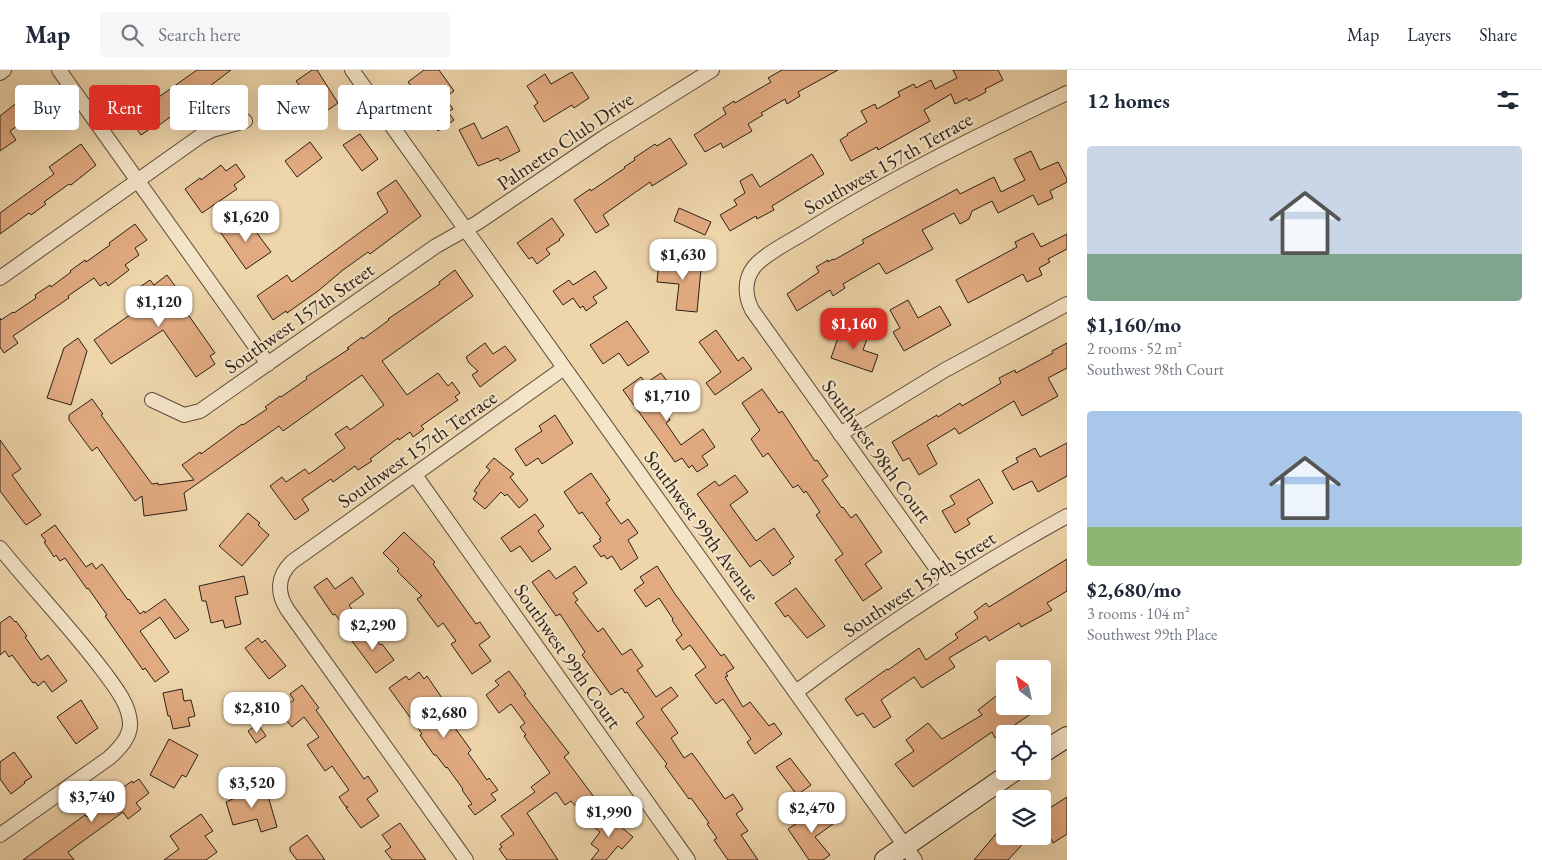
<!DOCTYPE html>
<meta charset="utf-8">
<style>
:root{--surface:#fff;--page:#f6f6f7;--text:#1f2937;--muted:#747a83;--line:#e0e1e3;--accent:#d93025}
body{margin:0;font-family:"EB Garamond",serif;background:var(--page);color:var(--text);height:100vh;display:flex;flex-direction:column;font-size:19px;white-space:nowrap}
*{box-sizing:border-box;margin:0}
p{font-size:16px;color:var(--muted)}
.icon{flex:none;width:28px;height:28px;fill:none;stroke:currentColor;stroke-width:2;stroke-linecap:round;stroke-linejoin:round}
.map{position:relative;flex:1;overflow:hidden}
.side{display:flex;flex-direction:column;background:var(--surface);width:475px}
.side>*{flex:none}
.banner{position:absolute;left:15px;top:15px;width:475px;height:45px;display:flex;gap:10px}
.needle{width:32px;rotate:327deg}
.fabs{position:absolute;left:996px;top:590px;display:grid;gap:10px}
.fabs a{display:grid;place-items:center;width:55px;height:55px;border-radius:5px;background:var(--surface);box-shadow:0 5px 20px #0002;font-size:25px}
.price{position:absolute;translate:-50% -42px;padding:0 11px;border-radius:10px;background:#fff;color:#222;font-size:16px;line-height:32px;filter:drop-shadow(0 1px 2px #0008)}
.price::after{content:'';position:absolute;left:50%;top:30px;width:15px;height:11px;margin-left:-8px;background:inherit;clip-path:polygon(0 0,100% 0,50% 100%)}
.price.on{background:var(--accent);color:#fff}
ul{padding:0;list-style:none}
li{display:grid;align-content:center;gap:10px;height:265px;padding:0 20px}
li span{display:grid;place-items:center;height:155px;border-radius:5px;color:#555}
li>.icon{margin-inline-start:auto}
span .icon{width:90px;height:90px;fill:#fffc;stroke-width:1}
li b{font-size:21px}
h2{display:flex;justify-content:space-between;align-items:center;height:60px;padding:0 20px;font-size:21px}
.pill{padding:0 18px;border-radius:5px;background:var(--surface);box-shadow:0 5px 20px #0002;font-size:18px;line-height:45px}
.pill.on{background:var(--accent);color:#fff}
header{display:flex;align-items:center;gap:30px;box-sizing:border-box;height:70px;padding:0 25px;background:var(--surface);border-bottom:1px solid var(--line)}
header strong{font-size:24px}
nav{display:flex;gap:28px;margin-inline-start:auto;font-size:18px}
.search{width:350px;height:45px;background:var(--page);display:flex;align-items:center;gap:12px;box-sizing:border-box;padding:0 18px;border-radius:5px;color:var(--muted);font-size:19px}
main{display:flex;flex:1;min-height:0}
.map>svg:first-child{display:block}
.building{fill:#e2aa81;stroke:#2b1f17}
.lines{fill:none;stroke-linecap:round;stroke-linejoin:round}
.street-casing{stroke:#5c4c3c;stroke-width:16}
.secondary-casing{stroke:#2b1f17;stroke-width:22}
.street{stroke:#f4e4c8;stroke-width:14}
.secondary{stroke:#f4e4c8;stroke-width:20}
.labels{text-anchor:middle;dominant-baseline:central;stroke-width:4.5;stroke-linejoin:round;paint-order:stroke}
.street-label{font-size:20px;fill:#2b1f17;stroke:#f4e4c8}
</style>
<header>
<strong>Map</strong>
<div class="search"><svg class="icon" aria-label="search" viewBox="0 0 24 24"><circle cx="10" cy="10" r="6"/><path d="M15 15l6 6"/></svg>Search here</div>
<nav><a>Map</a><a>Layers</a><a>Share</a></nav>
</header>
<main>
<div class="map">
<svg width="1067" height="790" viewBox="0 0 1067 790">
<rect width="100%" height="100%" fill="#eed5aa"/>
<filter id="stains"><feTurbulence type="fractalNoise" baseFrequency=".004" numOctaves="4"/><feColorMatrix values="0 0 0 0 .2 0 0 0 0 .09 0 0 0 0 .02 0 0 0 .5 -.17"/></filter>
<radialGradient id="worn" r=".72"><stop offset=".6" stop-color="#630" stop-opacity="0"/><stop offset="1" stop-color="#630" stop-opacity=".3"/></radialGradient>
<path class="building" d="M197 0H231L210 16 211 18 171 44 173 45 155 58 154 56 141 65 129 48Z
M312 0H317L338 33 321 45 296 11Z
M424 0H439L454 21 445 28 453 39 448 42 454 50 438 61 428 47 432 45 408 12Z
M782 0H838L798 22 800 26 787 34 785 29 761 43 763 45 748 54 752 61 723 78 721 73 705 82 694 65 726 44 723 38 734 31 735 33 771 12 768 8Z
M953 0H998L1003 10 985 19 986 22 969 31 967 28 955 34 951 24 924 40 930 51 878 80 877 77 851 91 840 70 848 65 847 64 867 52 861 41 875 34 877 39 900 26 898 22 914 14 916 18 931 10 935 19 957 8Z
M572 2 589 28 574 38 572 35 544 52 534 36 538 33 527 16 545 4 551 14Z
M40 18 51 32 10 61 16 70 0 81V46L28 24 29 26Z
M474 53 482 69 507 56 520 81 500 91 498 88 478 96 459 60Z
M360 64 378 89 362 101 343 75Z
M670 68 687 94 652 116 650 112 603 145 609 155 596 163 574 130 590 119 591 121 625 98 624 97 635 90 634 88 655 74 657 76Z
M310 72 322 88 297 107 285 91Z
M81 74 96 95 71 115 69 114 44 132 46 134 31 145 29 143 0 164V143L54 104 49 97Z
M1031 81 1040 100 1058 92 1067 109V112L1050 121 1053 128 1038 135 1033 125 998 143 992 131 972 141 969 149 960 154 954 143 922 160 933 179 886 204 879 193 843 214 845 218 833 226 830 220 797 241 787 224 819 202 816 197 828 190V192L833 189 834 190 864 173 862 170 957 119 960 124 994 107 1001 122 1025 110 1014 89Z
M812 84 824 104 772 136 774 140 757 149 756 146 730 161 720 145 737 135 734 130 745 123 740 111 752 104 760 117Z
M236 94 245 107 234 115 237 119 202 143 185 119 200 108 201 110 221 95 226 101Z
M396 110 421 146 370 184 368 182 343 200 318 221 287 243 286 241 273 250 257 226 287 205 292 212 388 142 377 123Z
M679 138 711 152 705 165 674 151Z
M245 147 271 182 246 199 221 163Z
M552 148 564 165 559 169 560 170 546 179 550 184 537 194 532 187 529 189 517 173Z
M135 154 147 170 135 178 139 185 125 195 129 200 108 216 106 212 100 216 94 208 68 226 69 228 13 266 18 273 4 283 0 277V248L1 250 13 242 14 243 36 228 35 225 50 215 51 217 71 202 70 201 85 190 86 192 110 175 109 173Z
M1033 163 1041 177 1067 164V179L1048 189 1050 192 1039 198 1042 205 1027 212 1023 204 968 233 956 210 1017 177 1015 172Z
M680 186 702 188 697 242 676 240 679 214 657 212 659 191 679 193Z
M455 200 473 226 382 291 407 325 438 303 448 316 452 312 460 323 455 327 458 330 421 356 424 359 413 367 410 362 399 370 398 368 370 389 372 391 358 400 355 396 333 412 331 409 302 429 309 440 295 450 270 416 282 407 286 412 305 399 309 404 345 378 335 364 347 356 350 360 384 335 362 305 283 361 279 356 184 423 187 440 144 446 142 426 135 431 97 377 92 381 69 350V345L92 329 103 344 101 345 152 414 158 413V415L194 410 182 395 200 382 201 384 242 354 243 355 267 339 265 337 280 326 281 327 307 309 306 307 349 279 347 278 362 267 363 269 389 250 388 249 440 214 439 212Z
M595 201 607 218 593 227 597 233 586 241 583 236 580 238 573 228 563 235 553 221 569 210 573 215Z
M167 205 178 220 176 221 191 241 187 243 215 283 210 286 215 294 196 307 163 260 111 294 94 270 144 235 134 221 150 210 154 215Z
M908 230 918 248 940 236 951 255 904 281 893 262 900 258 890 240Z
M627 251 649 282 628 296 619 283 603 294 590 275Z
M842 256 868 266 863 280 878 285 872 302 831 288Z
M716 260 738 291 743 287 752 299 715 325 706 313 721 302 699 272Z
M78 268 87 281 71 335 47 328 64 278Z
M485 273 493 284 505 276 516 290 480 317 472 305 478 301 469 293 466 287Z
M1067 273V298L1048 308 1058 326 1022 346 1014 331 959 364 955 358 927 375 937 394 919 405 909 388 903 391 892 372 937 345 938 347 960 333 962 336 1001 313 999 308 1015 300 1016 303 1053 283 1052 281Z
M661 303 673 319 656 331 670 350 666 353 681 375 703 359 715 377 702 386 708 395 697 402 692 395 689 398 682 388 675 392 623 320 641 307 646 313Z
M762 319 779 343 782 341 815 391 817 390 828 406 822 410 842 438 843 437 851 448 856 444 882 482 865 494 882 518 863 531 835 490 843 484 816 445 820 442 806 421 804 423 798 415 793 418 768 383 763 387 751 369 760 360 742 333Z
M555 345 573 373 542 394 538 388 526 396 515 379 542 361 539 356Z
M0 370 21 399 12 405 41 445 26 455 0 421Z
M1067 373V406L1038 422 1032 411 1013 420 1002 401 1018 392 1016 388 1035 378 1040 387Z
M494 388 514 404 510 407 528 430 519 438 507 424 505 426 501 422 485 439 473 429 477 423 474 421 480 413H479L490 400 486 397Z
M591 403 610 430 606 433 621 454 628 449 638 463 628 470 638 488 621 500 612 486 607 489 604 485 601 487 593 476 601 471 599 469 601 468 582 442 579 444 564 422Z
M735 405 748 422 730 435 756 471 774 458 794 487 789 491 791 493 773 506 760 490 750 497 697 424 715 411 719 416Z
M979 409 993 433 967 449 970 454 955 463 942 441 955 434 950 426Z
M248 443 260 453 258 455 269 465 242 496 219 476Z
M535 444 544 456 538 461 551 479 532 492 520 476 511 482 501 468Z
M55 455 86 497 92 493 96 499 102 494 128 530 129 529 140 544 144 541 145 543 165 529 189 560 175 569 160 547 140 561 169 602 155 612 145 598 143 600 105 546 107 545 88 518 87 519 65 488 60 491 56 485 54 487 44 472 46 471 41 465Z
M404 462 435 492 433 494 476 554 480 552 490 567 479 575 491 591 472 604 451 574 456 571 443 553 438 557 417 529 422 526 397 501 399 499 383 483Z
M1067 489V521L1047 533 1052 540 1021 557 1019 553 989 571 986 566 949 588 955 597 922 618 914 607 881 630 891 647 874 658 863 643 857 646 845 629 887 599 888 600 919 578 926 590 958 568 955 564 978 548 974 542 986 533 989 537Z
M575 496 587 513 573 523 578 530 575 532 598 562 603 558 622 585 631 579 643 596 637 600 656 627 671 617 678 626 661 639 678 663 671 668 684 688 692 683 725 729 733 724 743 739 736 744 748 761 741 765 758 790H728L714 770 717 768 707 754 709 753 691 728 689 729 665 696 667 694 636 653 644 647 627 622 625 623 622 618 611 625 582 585 585 582 560 544 556 546 532 512 549 500 556 509Z
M657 496 675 524 721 586 724 584 734 598 726 603 728 606 725 607 743 637 750 632 769 656 774 653 782 664 755 684 747 672 751 669 723 629 716 634 695 605 706 597 690 575 683 580 676 570 682 565 672 550 673 549 659 528 646 537 634 520 644 513 640 507Z
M244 506 248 524 235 527 241 554 225 558 223 550 211 553 206 531H202L199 516Z
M352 507 364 524 349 535 354 542 341 552 335 544 333 545 314 517 327 508 335 519Z
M796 518 825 556 807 568 788 545 785 547 775 533Z
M10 546 15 552 16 551 27 566 25 567 41 590 48 585 67 611 52 622 44 611 38 616 35 612 33 613 12 585 9 587 5 581 0 585V553Z
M369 559 380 575 382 574 394 590 376 603 352 571Z
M258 568 262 573 265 570 286 596 269 609 245 578Z
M509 601 526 624 524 625 569 683 564 687 594 727 578 739 571 731 565 735 556 722 527 743 558 790H507L499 779 502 777 500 774 514 764 501 746 535 722 531 717 550 703 524 666 526 665 520 657 525 653 511 634 499 643 486 625 499 615 495 611Z
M419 602 424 609 427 606 442 628 436 632 471 680 468 683 487 710 489 708 498 720 491 724 496 730 475 745 468 736 472 734 462 720 463 719 447 697 446 698 436 685H434L420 665 422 664 389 618 406 606 409 610Z
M302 615 319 638 316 640 364 709 368 706 378 721 367 729 379 746 361 758 346 738 348 737H346L339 727 349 720 332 696 325 701 307 675 319 667 304 647 292 657 279 641 294 630 290 624Z
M182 619 184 631 191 630 195 646 188 648 190 656 173 659 170 646H168L163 623Z
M1005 619V636H1043L995 668 992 662 913 717 895 694 914 681 906 670 928 653 942 669 982 645 978 640Z
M81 630 98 658 76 674 57 647Z
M258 654 266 666 256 673 248 661Z
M169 669 198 685 186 707 182 705 174 718 150 705Z
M14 682 32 707 24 712 25 713 11 724 0 709V692Z
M790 688 811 715 797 725 776 697Z
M139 709 149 723 136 733 141 739 128 749 123 742 68 782 74 790H23L85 745 87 747 113 728 111 726 132 711 133 713Z
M247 718 248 724 266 719 277 757 261 762 257 749 233 755 226 732 235 728 233 722Z
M1067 727V764L1053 773 1050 767 1042 772V743Z
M822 737 833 754 815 767 830 785 823 790H809L788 759Z
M201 744 213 761 205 766 217 782 206 790H164L179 779 170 766Z
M606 744 633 767 622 779 618 776 606 790H591L599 780 591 774 600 762 595 758Z
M400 753 426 790H392L385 781 391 777 382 765Z
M1001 758 1005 761V766H1030L1008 790H974Z
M307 765 325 790H297L290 781V777Z"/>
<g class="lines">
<defs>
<path id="street" d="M59 0 268 294
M352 0 915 790
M0 3 4 0
M0 208 202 65 212 60 245 51
M152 330 184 345 200 341 436 176 477 153 603 68 712 0
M840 364 945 300 1067 234
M415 405 688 790
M0 478C34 520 72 559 104 602 115 617 129 634 130 653 131 667 119 679 109 688L0 765
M949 516 752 240C745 226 744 210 754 197 764 184 793 170 807 161 890 109 979 65 1067 23
M796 622C882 557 973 498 1067 446
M466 790 287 539C277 523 277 506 292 492L564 298"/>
<path id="secondary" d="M1042 683 1067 667
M885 790 1014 701"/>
</defs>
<use href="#street" class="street-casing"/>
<use href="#secondary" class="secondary-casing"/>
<use href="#street" class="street"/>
<use href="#secondary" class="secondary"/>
</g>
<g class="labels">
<g class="street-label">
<text transform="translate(565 71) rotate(-34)">Palmetto Club Drive</text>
<text transform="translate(888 93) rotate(-29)">Southwest 157th Terrace</text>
<text transform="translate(299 248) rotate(-35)">Southwest 157th Street</text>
<text transform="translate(417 379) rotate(-35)">Southwest 157th Terrace</text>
<text transform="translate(877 381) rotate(54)">Southwest 98th Court</text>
<text transform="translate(702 456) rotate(54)">Southwest 99th Avenue</text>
<text transform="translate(919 514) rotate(-33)">Southwest 159th Street</text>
<text transform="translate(568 586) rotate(55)">Southwest 99th Court</text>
</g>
</g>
<rect width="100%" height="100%" filter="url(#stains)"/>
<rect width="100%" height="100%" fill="url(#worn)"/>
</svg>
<div class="fabs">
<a><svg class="needle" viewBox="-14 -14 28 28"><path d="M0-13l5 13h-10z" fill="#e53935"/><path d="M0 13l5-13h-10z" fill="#747a83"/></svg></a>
<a><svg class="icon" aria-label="locate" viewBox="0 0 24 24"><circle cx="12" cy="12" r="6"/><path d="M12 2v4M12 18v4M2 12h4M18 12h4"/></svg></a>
<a><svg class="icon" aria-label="layers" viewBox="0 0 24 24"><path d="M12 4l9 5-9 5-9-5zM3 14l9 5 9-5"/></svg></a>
</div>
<b class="price" style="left:246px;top:173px">$1,620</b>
<b class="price" style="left:683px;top:211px">$1,630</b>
<b class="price" style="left:159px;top:258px">$1,120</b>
<b class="price on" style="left:854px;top:280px">$1,160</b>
<b class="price" style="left:667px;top:352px">$1,710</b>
<b class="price" style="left:373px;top:581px">$2,290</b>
<b class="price" style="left:257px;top:664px">$2,810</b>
<b class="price" style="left:444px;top:669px">$2,680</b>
<b class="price" style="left:252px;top:739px">$3,520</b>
<b class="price" style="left:92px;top:753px">$3,740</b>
<b class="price" style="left:812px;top:764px">$2,470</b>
<b class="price" style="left:609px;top:768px">$1,990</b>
<div class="banner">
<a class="pill">Buy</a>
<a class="pill on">Rent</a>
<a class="pill">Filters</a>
<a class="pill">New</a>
<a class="pill">Apartment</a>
</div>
</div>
<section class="side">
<h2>12 homes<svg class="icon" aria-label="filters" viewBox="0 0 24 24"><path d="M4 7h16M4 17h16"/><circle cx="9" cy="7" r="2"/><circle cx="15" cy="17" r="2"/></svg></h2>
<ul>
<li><span style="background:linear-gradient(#c9d6e8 70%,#7fa58c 0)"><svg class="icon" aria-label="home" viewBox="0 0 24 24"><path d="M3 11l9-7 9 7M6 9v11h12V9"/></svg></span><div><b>$1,160/mo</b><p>2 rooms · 52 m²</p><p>Southwest 98th Court</p></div></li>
<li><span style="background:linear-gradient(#a9c7e8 75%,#8fb573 0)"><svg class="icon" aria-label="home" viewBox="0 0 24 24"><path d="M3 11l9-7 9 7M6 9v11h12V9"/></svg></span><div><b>$2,680/mo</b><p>3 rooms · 104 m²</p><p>Southwest 99th Place</p></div></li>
</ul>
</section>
</main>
